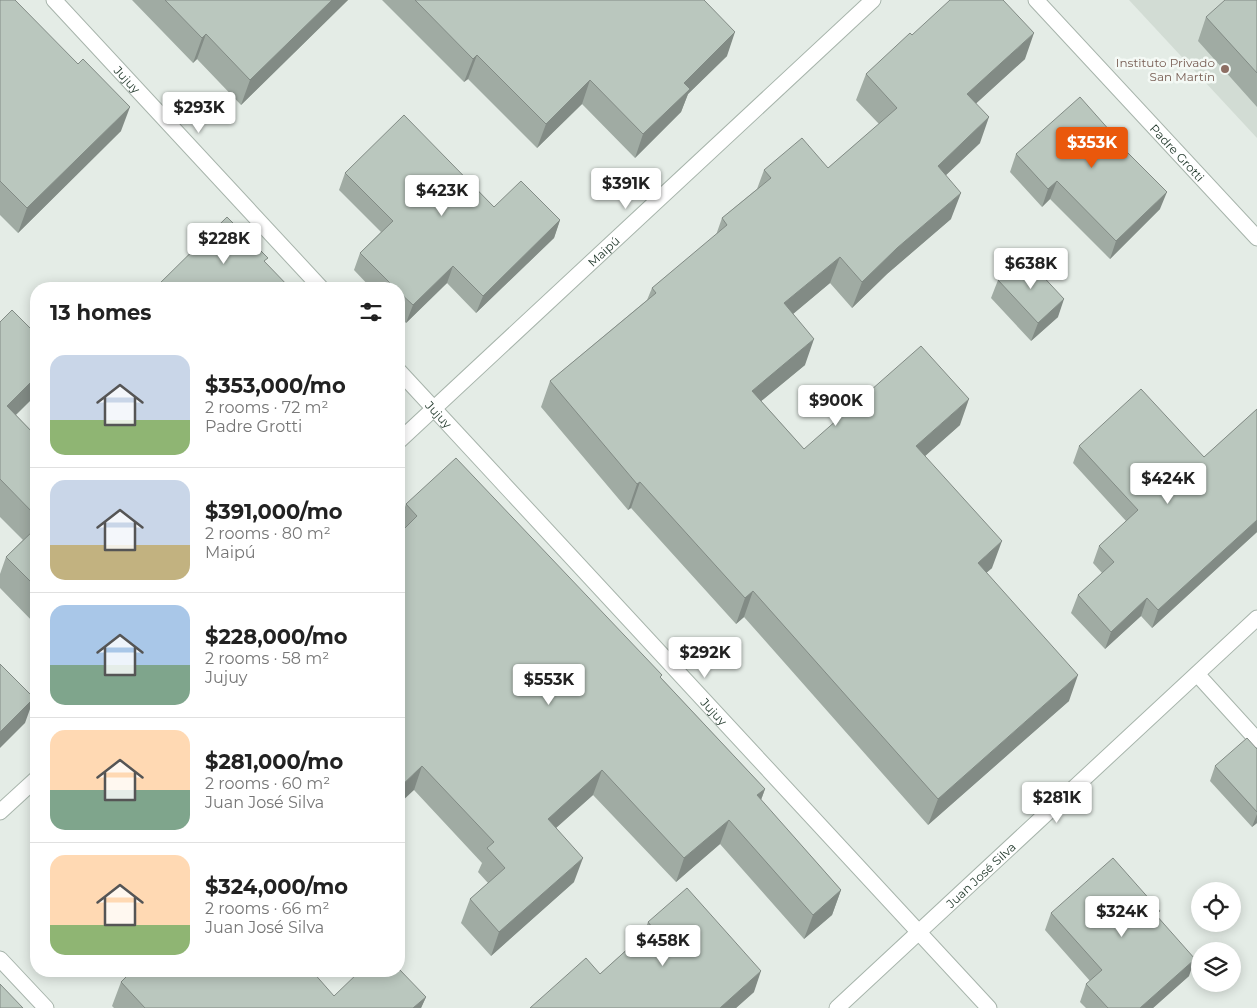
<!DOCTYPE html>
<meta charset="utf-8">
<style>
:root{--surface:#fff;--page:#f2f2f2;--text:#222;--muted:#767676;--line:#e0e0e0;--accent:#ea580c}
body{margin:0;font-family:Montserrat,sans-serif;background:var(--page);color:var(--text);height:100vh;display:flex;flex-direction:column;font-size:19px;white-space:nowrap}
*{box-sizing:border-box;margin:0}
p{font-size:16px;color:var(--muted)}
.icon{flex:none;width:28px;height:28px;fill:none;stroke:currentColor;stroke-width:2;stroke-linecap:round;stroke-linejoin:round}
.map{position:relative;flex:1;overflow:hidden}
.sheet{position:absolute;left:30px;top:282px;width:375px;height:695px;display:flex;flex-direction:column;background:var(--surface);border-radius:20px;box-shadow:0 2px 12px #0003}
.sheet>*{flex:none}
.tools{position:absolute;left:1191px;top:882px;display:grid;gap:10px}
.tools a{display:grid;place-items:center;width:50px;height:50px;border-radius:50%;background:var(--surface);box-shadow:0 2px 12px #0003;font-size:25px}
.price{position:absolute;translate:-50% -42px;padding:0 11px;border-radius:5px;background:#fff;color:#222;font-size:16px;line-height:32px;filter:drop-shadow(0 1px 2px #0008)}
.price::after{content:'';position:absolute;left:50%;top:30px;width:15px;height:11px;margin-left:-8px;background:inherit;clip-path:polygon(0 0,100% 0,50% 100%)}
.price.current{background:var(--accent);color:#fff}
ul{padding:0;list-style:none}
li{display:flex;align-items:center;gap:15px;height:125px;padding:0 20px}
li+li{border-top:1px solid var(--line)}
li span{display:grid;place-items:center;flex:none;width:140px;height:100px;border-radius:15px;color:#555}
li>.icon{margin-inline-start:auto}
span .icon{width:60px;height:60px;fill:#fffc;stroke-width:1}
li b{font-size:21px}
h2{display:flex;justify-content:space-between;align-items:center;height:60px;padding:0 20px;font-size:21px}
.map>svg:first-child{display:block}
.built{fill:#d2dcd4}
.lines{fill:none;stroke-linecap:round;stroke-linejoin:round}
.lane-casing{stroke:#a7b4ab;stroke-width:17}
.street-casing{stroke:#a7b4ab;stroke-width:17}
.lane{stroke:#fff;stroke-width:15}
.street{stroke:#fff;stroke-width:15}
.wall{fill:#a0aba3}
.shaded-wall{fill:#828b85}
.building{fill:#bac7be;stroke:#828b85}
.education-dot{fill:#8d6e63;stroke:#f4f9f5;stroke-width:2}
.labels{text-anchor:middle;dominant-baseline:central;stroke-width:5;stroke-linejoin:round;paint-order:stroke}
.education-label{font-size:12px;fill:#785e54;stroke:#f4f9f5;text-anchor:end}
.street-label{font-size:12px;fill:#253c2f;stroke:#f4f9f5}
</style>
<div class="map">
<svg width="1257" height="1008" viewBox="0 0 1257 1008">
<rect width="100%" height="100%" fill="#e4ece6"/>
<path class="built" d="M1129 0H1257V138Z"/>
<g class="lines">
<defs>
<path id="lane" d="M1197 674 1257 740"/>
<g id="street">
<path id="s1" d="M54 0 322 289"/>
<path id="s2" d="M1036 0 1257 238"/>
<path id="s3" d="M399 371 989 1008"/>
<path id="s4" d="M399 441 873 0"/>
<path d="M0 812 36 779"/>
<path d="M0 959 46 1008"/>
<path id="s5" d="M837 1008 1257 618"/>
</g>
</defs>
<use href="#lane" class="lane-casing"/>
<use href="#street" class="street-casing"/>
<use href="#lane" class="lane"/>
<use href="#street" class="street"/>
</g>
<path class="wall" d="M0 0 121 131 18 233 0 215Z
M132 0H348L241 105 197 59 193 63Z
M382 0H704L727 56 688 94 681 112 635 158 582 104 537 148 468 79 464 82Z
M1257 0V107L1198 41 1206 17Z
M912 35 1025 59 976 103 980 143 946 175 951 219 887 274 852 308 830 283 793 314 805 365 761 401 804 449 960 425 925 456 992 568 986 573 1069 701 928 825 744 617 736 624 631 508 628 510 541 407 550 381 647 300 652 288 716 235 722 218 757 189 764 170 828 168 879 124 856 100 866 74Z
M1111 132 1110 135 1160 209 1110 259 1050 199 1042 207 1010 172 1016 154Z
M345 173 494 207 560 220 554 238 476 313 447 283 406 323 399 315V289H372L354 270 360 253 381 232 339 190Z
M998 280 1058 317 1031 341 991 298Z
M0 322 36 334V395L16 415 36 436V625L0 588V574L6 557 23 540 0 517Z
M1257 409V532L1152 628 1141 616 1105 649 1071 613 1078 595 1102 573 1093 563 1099 546 1126 521 1073 463 1079 446 1204 457Z
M406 504 661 678 765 789 761 800 841 890 832 915 804 939 720 844 676 882 593 795 556 828 574 882 491 956 461 923 470 899 488 883 478 872 482 863 414 790 401 532 399 530V525Z
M1257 749V823L1252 827 1210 781 1215 766Z
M1051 913 1158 917 1189 976 1153 1008H1086L1080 1002 1086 984 1090 981 1045 930Z
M648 922 754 992 736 1008H530L600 974 643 935Z
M121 982 334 996 426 997 421 1008H114L112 1006Z"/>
<path class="shaded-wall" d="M332 0H348L241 105 250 80Z
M735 32 727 56 688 94 681 112 635 158 643 134 684 83Z
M1034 33 1025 59 958 120 967 94Z
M206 34 197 59 193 63 202 38Z
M477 55 468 79 464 82 473 59Z
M590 80 582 104 537 148 546 124Z
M130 107 121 131 18 233 27 208Z
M989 117 980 143 928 192 938 166Z
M1057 181 1050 199 1042 207 1048 189Z
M1167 192 1160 209 1110 259 1116 241Z
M961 193 951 219 887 274 852 308 862 282 897 248Z
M560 220 554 238 476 313 483 296Z
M840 257 830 283 775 329 784 303Z
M453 266 447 283 406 323 413 305Z
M1064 299 1058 317 1031 341 1038 323Z
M814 339 805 365 742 417 752 391Z
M36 377V395L0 430 7 406Z
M969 399 960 425 907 472 916 446Z
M640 482 631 508 628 510 637 484Z
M1257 520V532L1152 628 1158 610Z
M1002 541 992 568 968 589 978 563Z
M753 591 744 617 736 624 745 598Z
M1147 598 1141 616 1105 649 1111 632Z
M1078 675 1069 701 928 825 938 799Z
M34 698 25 723 0 748V732Z
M422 766 414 790 399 804V788Z
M602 770 593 795 539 843 548 819Z
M765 789 756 813 757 795Z
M1257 814V823L1252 827Z
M729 820 720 844 676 882 684 858Z
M583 858 574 882 491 956 499 932Z
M841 890 832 915 804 939 813 915Z
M1195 959 1189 976 1153 1008H1140Z
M761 971 754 992 736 1008H720Z
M426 997 421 1008H413Z"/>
<path class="building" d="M0 0H15L78 64 83 59 130 107 27 208 0 181Z
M165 0H332L250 80 206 34 202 38Z
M415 0H704L735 32 684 83 690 89 643 134 590 80 546 124 477 55 473 59Z
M950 0H1003L1034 33 967 94 989 117 938 166 961 193 897 248 862 282 840 257 784 303 814 339 752 391 804 449 921 346 969 399 916 446 1002 541 978 563 1078 675 938 799 753 591 745 598 640 482 637 484 550 381 656 293 652 288 727 225 722 218 771 178 764 170 802 138 828 168 897 108 866 74 910 33 912 35Z
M1225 0H1257V73L1206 17Z
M1080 97 1111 132 1109 134 1167 192 1116 241 1057 181 1048 189 1016 154Z
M404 115 494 207 521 181 560 220 483 296 453 266 413 305 399 292V289H396L360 253 393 221 345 173Z
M227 217 268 258 264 261 291 289H154Z
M1024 256 1064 299 1038 323 998 280Z
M12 310 36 334V377L7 406 36 436V516L0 479V322Z
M1141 389 1204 457 1257 409V520L1158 610 1147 598 1111 632 1078 595 1114 562 1099 546 1138 510 1079 446Z
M456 458 662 675 660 677 765 789 757 795 841 890 813 915 729 820 684 858 602 770 548 819 583 858 499 932 470 899 505 868 487 848 494 842 422 766 399 788V534L417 516 406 504Z
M36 528V587L6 557Z
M0 664 34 698 0 732Z
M1247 738 1257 749V812L1215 766Z
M1113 858 1160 911 1156 915 1195 959 1140 1008H1108L1086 984 1102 970 1051 913Z
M687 888 761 971 720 1008H530L586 958 600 974 652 927 648 922Z
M399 969 426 997 413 1008H145L121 982 132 971H312L334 996 360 971H399Z
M0 984 23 1008H0Z"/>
<circle class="education-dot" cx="1225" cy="69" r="5"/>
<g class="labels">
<g class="education-label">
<text x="1215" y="62">Instituto Privado<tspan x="1215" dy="14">San Martín</tspan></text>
</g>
<g class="street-label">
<text stroke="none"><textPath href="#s1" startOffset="108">Jujuy</textPath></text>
<text stroke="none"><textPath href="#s2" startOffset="208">Padre Grotti</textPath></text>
<text stroke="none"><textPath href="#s4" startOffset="279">Maipú</textPath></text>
<text stroke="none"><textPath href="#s3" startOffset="59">Jujuy</textPath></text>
<text stroke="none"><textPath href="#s3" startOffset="464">Jujuy</textPath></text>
<text stroke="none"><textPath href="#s5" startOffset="196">Juan José Silva</textPath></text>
</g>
</g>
</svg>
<div class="tools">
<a><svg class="icon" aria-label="locate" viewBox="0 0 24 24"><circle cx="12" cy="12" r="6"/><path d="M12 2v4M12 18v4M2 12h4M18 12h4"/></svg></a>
<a><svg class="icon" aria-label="layers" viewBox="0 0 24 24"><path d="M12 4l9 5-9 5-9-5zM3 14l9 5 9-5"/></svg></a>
</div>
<b class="price" style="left:199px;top:134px">$293K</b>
<b class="price current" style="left:1092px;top:169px">$353K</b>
<b class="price" style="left:626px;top:210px">$391K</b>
<b class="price" style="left:442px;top:217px">$423K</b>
<b class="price" style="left:224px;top:265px">$228K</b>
<b class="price" style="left:1031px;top:290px">$638K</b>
<b class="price" style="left:836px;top:427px">$900K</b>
<b class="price" style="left:1168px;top:505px">$424K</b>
<b class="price" style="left:705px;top:679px">$292K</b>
<b class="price" style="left:549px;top:706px">$553K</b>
<b class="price" style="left:1057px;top:824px">$281K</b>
<b class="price" style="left:1122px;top:938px">$324K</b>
<b class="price" style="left:663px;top:967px">$458K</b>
<section class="sheet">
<h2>13 homes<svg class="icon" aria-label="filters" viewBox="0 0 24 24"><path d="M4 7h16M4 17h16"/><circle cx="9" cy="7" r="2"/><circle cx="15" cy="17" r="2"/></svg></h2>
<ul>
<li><span style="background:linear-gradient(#c9d6e8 65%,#8fb573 0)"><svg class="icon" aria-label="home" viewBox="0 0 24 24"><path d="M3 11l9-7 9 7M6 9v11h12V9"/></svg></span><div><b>$353,000/mo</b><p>2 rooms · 72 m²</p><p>Padre Grotti</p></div></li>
<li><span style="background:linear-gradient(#c9d6e8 65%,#c2b280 0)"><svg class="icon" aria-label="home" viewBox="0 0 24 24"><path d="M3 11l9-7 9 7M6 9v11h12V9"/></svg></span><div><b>$391,000/mo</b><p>2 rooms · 80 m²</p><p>Maipú</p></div></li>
<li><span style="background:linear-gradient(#a9c7e8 60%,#7fa58c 0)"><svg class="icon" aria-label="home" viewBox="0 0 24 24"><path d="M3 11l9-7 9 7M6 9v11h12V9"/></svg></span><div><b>$228,000/mo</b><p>2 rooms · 58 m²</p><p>Jujuy</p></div></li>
<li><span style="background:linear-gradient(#ffd9b3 60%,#7fa58c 0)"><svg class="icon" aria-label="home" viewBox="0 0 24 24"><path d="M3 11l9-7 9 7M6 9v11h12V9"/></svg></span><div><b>$281,000/mo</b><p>2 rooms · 60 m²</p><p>Juan José Silva</p></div></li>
<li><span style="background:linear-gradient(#ffd9b3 70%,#8fb573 0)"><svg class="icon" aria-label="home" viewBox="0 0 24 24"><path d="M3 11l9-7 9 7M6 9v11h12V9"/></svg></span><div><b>$324,000/mo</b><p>2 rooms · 66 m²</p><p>Juan José Silva</p></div></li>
</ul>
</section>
</div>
